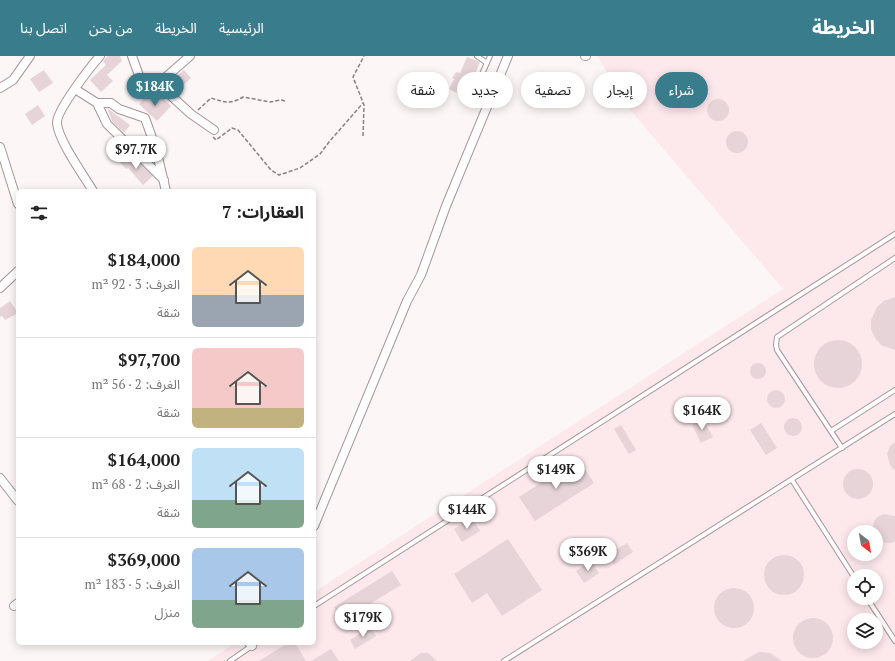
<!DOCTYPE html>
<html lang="ar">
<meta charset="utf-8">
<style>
:root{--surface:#fff;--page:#f6f6f6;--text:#222;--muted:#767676;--line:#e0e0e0;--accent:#397d8c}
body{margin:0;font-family:"PT Serif","Noto Sans Arabic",serif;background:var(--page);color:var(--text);direction:rtl;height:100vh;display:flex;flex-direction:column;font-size:15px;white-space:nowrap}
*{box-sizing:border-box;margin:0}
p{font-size:13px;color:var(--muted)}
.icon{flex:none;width:22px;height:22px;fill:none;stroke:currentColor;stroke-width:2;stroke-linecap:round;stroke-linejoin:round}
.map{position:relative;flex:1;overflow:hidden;direction:ltr}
.panel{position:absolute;left:16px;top:133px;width:300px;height:456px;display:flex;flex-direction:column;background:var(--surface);border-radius:6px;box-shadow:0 2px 10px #0003;direction:rtl}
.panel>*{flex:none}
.hud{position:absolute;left:328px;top:16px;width:380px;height:36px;direction:rtl;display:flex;gap:8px}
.needle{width:26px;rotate:149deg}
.tools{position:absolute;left:847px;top:469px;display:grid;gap:8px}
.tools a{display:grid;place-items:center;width:36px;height:36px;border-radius:50%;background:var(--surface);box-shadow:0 2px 10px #0003;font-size:20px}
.price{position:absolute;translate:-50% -34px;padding:0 9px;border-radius:14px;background:#fff;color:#222;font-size:13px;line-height:26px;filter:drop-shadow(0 1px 2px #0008)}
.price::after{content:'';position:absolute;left:50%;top:24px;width:12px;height:9px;margin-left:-6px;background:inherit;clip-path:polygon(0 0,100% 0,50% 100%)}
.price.active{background:var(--accent);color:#fff}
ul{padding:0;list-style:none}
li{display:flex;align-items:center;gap:12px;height:100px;padding:0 12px}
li+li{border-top:1px solid var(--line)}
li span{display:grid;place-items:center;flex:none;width:112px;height:80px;border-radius:6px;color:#555}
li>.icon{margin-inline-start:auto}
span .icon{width:48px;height:48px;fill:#fffc;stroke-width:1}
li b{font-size:17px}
h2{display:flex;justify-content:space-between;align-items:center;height:48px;padding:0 12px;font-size:17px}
.tag{padding:0 14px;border-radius:18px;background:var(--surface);box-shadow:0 2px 10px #0003;font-size:14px;line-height:36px}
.tag.active{background:var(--accent);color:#fff}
header{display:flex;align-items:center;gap:24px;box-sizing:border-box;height:56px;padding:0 20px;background:var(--accent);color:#fff}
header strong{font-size:19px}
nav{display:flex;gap:22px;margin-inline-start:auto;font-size:14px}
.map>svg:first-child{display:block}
.built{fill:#fde8ec;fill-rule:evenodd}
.building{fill:#e6d4d8}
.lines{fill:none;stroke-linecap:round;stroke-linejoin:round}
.service-casing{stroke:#a69599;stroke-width:6}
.minor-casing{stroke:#a69599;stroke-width:10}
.path{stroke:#898283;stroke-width:1.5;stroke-dasharray:4 2;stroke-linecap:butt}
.service{stroke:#fff;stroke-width:4}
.minor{stroke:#fff;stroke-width:8}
</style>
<header>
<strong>الخريطة</strong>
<nav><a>الرئيسية</a><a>الخريطة</a><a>من نحن</a><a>اتصل بنا</a></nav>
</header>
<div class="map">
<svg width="895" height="605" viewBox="0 0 895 605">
<rect width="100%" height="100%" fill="#fdf6f7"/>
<path class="built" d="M597 0H895V605H208L235 587H314V536L783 233 631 55ZM854 476H876V498H854ZM854 520H876V542H854ZM854 564H876V586H854Z"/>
<path class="building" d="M108 0H120L122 5 107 19 113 25 101 36 90 24 106 9 103 5Z
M467 1 480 6 474 20 472 19 467 26 466 25 459 38 449 33 454 23 452 22 456 16 460 17Z
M44 14 53 27 39 36 30 23Z
M184 14 191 22 177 35 169 26Z
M147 39 155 44 161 40 171 50 157 65 139 48Z
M707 54a11 11 0 1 1 22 0a11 11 0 1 1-22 0Z
M38 49 45 60 32 69 25 58Z
M107 52 130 69 124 77 112 65Z
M726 86a11 11 0 1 1 22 0a11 11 0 1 1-22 0Z
M125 98 137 110 140 108 153 120 143 129 128 112 126 113 118 104Z
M895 241V294L881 289 875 282 871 273V264L877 251 884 245Z
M10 245 18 257 5 264 2 260 0 261V252Z
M814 308a24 24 0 1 1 48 0a24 24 0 1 1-48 0Z
M750 315a8 8 0 1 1 16 0a8 8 0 1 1-16 0Z
M767 343a9 9 0 1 1 18 0a9 9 0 1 1-18 0Z
M784 371a9 9 0 1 1 18 0a9 9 0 1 1-18 0Z
M703 363 713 381 701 387 692 369Z
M761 367 777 392 766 399 750 374Z
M621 369 636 394 629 398 614 373Z
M895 386V415L890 409 887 398 890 390Z
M578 403 594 427 535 465 519 441Z
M843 428a15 15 0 1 1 30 0a15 15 0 1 1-30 0Z
M883 458 895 460V485L891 487 879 486 876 484V476H871L875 463Z
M472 462 480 475 462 486 454 473Z
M508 483 542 534 502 560 487 537 472 547 454 518Z
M627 487 633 496 614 509 608 499Z
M764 519a20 20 0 1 1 40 0a20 20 0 1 1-40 0Z
M591 505 599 517 584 527 576 515Z
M392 515 401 529 342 565 334 551Z
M714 552a20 20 0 1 1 40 0a20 20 0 1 1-40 0Z
M793 582a20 20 0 1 1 40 0a20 20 0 1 1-40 0Z
M370 571 376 580 355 593 350 584Z
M288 587H295L306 605H259Z
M331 593 339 605H311Z
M759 596 770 597 782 605H743Z
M421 597H428L437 605H410Z"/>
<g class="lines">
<defs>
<path id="service" d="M477 0 487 7
M470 45 490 0
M831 375 895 334
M842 392 777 294 776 289 777 281 895 202
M792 424 854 521
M867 542 895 585
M314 550 895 178
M230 605 256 587
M504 605 895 358"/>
<path id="minor" d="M132 0 141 25 147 28H158L191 58 214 74
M585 0H586
M158 28 190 0
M0 32 13 24 30 0
M75 33 97 47 107 68 164 124
M97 47H111L119 53 145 62 156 93 166 135
M0 91 18 148
M93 135C84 120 58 84 57 67 56 55 91 10 100 0
M0 232 18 215
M0 422 18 445
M314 470 407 245 421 219 446 150 508 0
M14 550 18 547
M249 587 252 590"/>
</defs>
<use href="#service" class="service-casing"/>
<use href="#minor" class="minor-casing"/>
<path class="path" d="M198 54 211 42C224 46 230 49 243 41L270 46 281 44 285 45
M363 80 364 49 353 21 364 0
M213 81 216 84 232 72 238 74 271 114 279 119 300 112 320 98 329 86 363 47"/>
<use href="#service" class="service"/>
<use href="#minor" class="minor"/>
</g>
</svg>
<div class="tools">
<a><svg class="needle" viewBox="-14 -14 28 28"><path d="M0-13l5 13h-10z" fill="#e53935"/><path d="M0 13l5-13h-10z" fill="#767676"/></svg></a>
<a><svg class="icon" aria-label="locate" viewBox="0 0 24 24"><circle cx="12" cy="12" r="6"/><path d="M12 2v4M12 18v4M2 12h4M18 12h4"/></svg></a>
<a><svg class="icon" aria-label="layers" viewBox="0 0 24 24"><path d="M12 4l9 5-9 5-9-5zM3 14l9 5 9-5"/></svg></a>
</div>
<b class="price active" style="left:155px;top:51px">$184K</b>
<b class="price" style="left:136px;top:114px">$97.7K</b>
<b class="price" style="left:702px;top:375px">$164K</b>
<b class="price" style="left:556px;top:434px">$149K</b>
<b class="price" style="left:467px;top:474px">$144K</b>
<b class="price" style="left:588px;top:516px">$369K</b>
<b class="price" style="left:363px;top:582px">$179K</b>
<div class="hud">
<a class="tag active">شراء</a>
<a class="tag">إيجار</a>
<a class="tag">تصفية</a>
<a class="tag">جديد</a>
<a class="tag">شقة</a>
</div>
<section class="panel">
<h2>العقارات: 7<svg class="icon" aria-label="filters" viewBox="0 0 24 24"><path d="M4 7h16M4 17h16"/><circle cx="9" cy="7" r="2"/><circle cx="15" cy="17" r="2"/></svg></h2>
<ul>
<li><span style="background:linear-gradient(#ffd9b3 60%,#9aa5b1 0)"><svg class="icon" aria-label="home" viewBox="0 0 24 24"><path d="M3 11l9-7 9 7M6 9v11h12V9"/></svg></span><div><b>$184,000</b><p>الغرف: 3 · 92 m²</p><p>شقة</p></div></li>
<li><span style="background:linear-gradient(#f6c9c9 75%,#c2b280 0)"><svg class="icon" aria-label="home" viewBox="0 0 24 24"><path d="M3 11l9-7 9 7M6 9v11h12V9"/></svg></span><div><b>$97,700</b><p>الغرف: 2 · 56 m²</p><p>شقة</p></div></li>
<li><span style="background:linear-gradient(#bfe0f5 65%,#7fa58c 0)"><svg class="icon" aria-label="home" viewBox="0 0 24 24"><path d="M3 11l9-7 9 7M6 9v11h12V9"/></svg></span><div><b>$164,000</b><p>الغرف: 2 · 68 m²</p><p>شقة</p></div></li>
<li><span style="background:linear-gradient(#a9c7e8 65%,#7fa58c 0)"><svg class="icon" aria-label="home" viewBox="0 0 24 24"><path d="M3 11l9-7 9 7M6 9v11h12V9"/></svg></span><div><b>$369,000</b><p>الغرف: 5 · 183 m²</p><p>منزل</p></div></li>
</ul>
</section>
</div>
